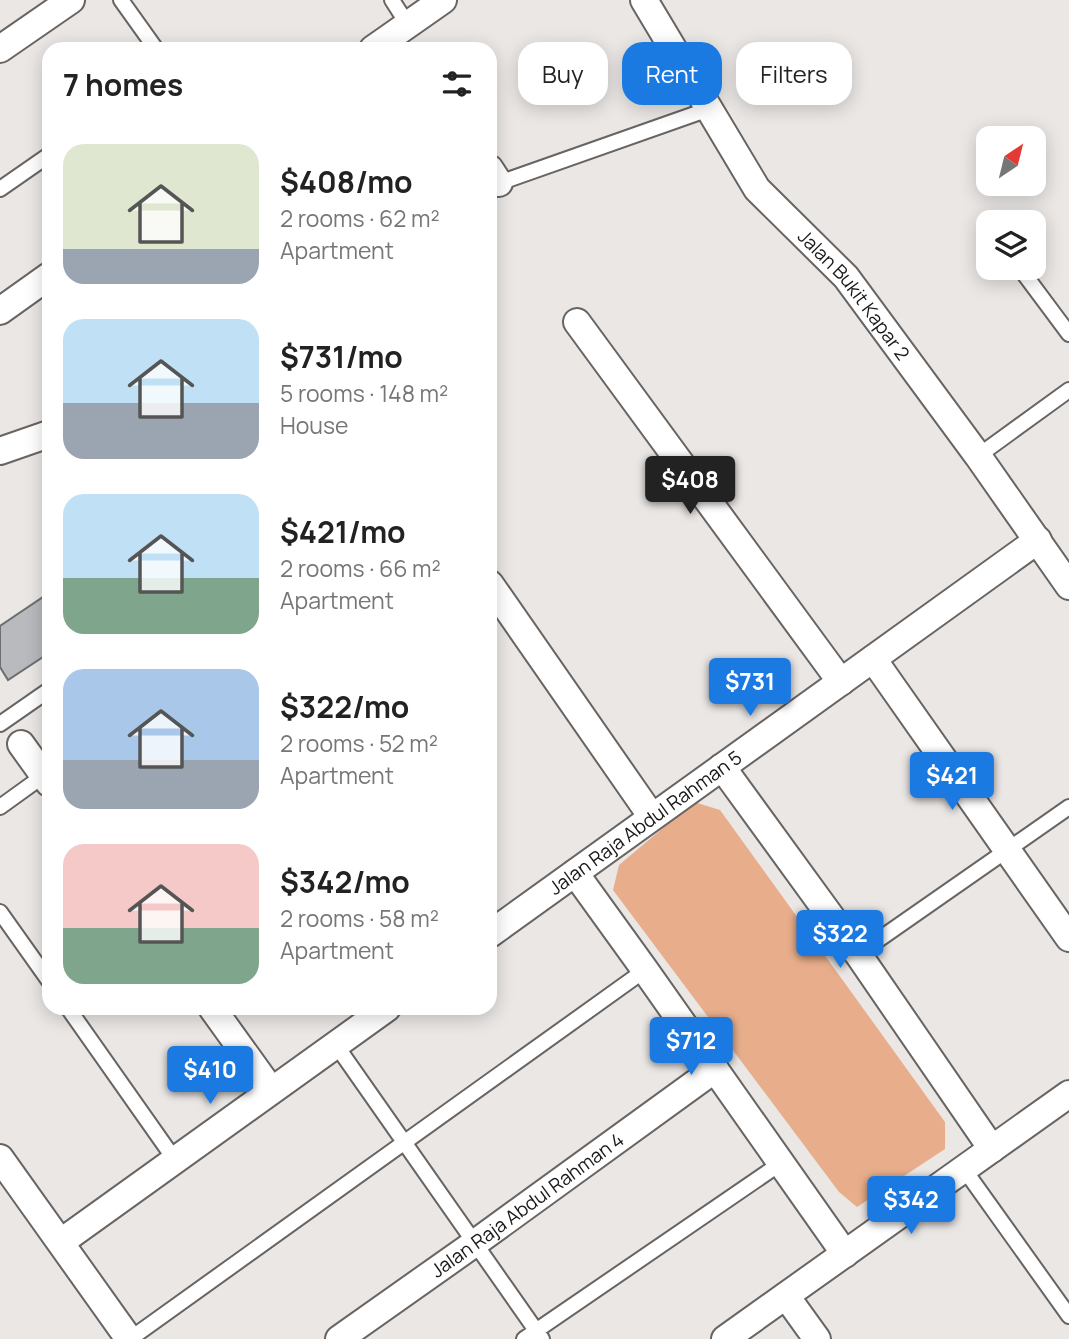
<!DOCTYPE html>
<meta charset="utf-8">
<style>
:root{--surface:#fff;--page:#f2f2f2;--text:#222;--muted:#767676;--accent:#1b79e2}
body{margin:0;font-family:Manrope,sans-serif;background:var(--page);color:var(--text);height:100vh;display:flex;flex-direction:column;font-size:26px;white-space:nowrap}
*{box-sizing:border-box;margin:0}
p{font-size:23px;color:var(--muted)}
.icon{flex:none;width:38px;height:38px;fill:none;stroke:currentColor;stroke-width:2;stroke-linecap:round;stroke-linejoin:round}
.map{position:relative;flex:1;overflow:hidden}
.sheet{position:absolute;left:42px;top:42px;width:455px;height:973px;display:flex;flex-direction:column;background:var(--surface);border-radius:21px;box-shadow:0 4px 18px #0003}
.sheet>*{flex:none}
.guide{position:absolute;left:518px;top:42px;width:444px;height:63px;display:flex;gap:14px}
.needle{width:46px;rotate:35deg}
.controls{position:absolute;left:976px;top:126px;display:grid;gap:14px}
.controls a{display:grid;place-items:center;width:70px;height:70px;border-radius:14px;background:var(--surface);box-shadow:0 4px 18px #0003;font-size:35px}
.price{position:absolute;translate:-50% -60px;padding:0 16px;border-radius:7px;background:var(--accent);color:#fff;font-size:23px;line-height:46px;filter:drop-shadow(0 2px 4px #0008)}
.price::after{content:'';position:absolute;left:50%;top:42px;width:21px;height:16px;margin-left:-10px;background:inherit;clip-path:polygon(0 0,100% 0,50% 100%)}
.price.on{background:#222;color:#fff}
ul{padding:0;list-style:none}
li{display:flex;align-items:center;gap:21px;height:175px;padding:0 21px}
li span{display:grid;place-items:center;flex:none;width:196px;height:140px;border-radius:21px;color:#555}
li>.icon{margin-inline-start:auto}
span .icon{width:84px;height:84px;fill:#fffc;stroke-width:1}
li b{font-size:30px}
h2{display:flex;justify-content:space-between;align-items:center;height:84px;padding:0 21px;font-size:30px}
.pill{padding:0 24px;border-radius:21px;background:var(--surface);box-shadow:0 4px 18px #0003;font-size:24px;line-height:63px}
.pill.on{background:var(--accent);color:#fff}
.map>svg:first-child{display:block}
.green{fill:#e8ae8b}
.building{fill:#b8babd;stroke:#6d6f71;stroke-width:2}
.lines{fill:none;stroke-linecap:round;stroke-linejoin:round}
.service-casing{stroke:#676462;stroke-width:18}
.minor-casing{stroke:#676462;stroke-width:30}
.service{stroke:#fff;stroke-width:14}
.minor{stroke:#fff;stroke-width:26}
.labels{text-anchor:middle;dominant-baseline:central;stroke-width:5;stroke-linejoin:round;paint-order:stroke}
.street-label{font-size:19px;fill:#191818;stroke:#eae7e5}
</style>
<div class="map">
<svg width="1069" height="1339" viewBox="0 0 1069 1339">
<rect width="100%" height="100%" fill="#eae7e5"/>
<path class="green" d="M694 802 720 810 945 1122V1149L857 1207 839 1192 613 890 619 865Z"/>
<path class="building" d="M49 593V653L8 680 0 667V626Z"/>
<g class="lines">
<defs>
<path id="service" d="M121 0 156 49
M392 0 408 25
M499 183 709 109
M0 189 49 155
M1025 275 1069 334
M978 456 1069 390
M0 724 49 690
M0 807 43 776
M0 912 49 981
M858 954 1069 807
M68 1008 175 1160
M336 1045 542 1339
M964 1169 1069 1316
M130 1339 645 970
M524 1339 781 1163"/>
<g id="minor">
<path id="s1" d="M644 0 757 189 846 277 978 456 1069 586"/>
<path d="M0 49 71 0"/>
<path d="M373 49 443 0"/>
<path d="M490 169 499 183"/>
<path d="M0 311 49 276"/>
<path d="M577 322 841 682"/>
<path d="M0 451 49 434"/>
<path d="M490 584 652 817"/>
<path d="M873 659 1069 938"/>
<path d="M21 744 49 783"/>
<path d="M722 767 858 954 992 1149"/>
<path d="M575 873 645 970 845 1254"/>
<path id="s2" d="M490 934 1038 540"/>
<path d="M212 1008 271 1090"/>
<path d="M0 1158 129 1339"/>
<path d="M61 1242 387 1008"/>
<path d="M786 1296 817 1339"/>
<path id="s3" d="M339 1339 475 1243 715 1069"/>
<path d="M725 1339 1069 1094"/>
</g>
</defs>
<use href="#service" class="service-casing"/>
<use href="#minor" class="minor-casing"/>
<use href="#service" class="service"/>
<use href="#minor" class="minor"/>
</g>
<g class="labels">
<g class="street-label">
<text stroke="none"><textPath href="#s1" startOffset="364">Jalan Bukit Kapar 2</textPath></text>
<text stroke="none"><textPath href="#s2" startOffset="191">Jalan Raja Abdul Rahman 5</textPath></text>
<text stroke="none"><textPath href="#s3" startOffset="231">Jalan Raja Abdul Rahman 4</textPath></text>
</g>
</g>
</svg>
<div class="controls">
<a><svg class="needle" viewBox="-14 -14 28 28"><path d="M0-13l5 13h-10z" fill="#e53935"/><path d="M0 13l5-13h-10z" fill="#767676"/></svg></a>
<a><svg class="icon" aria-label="layers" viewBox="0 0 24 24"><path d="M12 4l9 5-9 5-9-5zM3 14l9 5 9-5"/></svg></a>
</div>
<b class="price on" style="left:690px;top:516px">$408</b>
<b class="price" style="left:750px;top:718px">$731</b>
<b class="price" style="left:952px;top:812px">$421</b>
<b class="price" style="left:840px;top:970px">$322</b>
<b class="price" style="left:691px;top:1077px">$712</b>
<b class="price" style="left:210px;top:1106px">$410</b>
<b class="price" style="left:911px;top:1236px">$342</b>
<div class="guide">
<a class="pill">Buy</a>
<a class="pill on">Rent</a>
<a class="pill">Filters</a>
</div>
<section class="sheet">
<h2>7 homes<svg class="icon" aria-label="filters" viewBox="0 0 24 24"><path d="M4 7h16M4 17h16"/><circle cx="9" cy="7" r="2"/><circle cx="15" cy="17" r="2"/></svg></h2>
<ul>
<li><span style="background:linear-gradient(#dfe7d0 75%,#9aa5b1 0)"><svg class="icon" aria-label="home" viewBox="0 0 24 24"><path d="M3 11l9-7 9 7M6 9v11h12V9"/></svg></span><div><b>$408/mo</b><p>2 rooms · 62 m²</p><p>Apartment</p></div></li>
<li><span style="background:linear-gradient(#bfe0f5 60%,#9aa5b1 0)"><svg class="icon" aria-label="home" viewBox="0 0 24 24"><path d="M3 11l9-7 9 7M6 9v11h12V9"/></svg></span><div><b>$731/mo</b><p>5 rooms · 148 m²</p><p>House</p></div></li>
<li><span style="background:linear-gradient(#bfe0f5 60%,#7fa58c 0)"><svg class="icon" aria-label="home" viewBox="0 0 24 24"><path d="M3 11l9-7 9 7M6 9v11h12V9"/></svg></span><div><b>$421/mo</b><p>2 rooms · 66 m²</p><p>Apartment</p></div></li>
<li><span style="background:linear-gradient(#a9c7e8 65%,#9aa5b1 0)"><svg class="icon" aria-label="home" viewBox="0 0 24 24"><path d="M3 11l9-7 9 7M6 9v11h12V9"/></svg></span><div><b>$322/mo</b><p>2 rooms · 52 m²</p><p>Apartment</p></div></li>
<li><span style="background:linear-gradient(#f6c9c9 60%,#7fa58c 0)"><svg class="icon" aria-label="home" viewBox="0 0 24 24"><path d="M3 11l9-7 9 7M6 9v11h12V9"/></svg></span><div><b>$342/mo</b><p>2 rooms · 58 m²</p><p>Apartment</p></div></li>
</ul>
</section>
</div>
